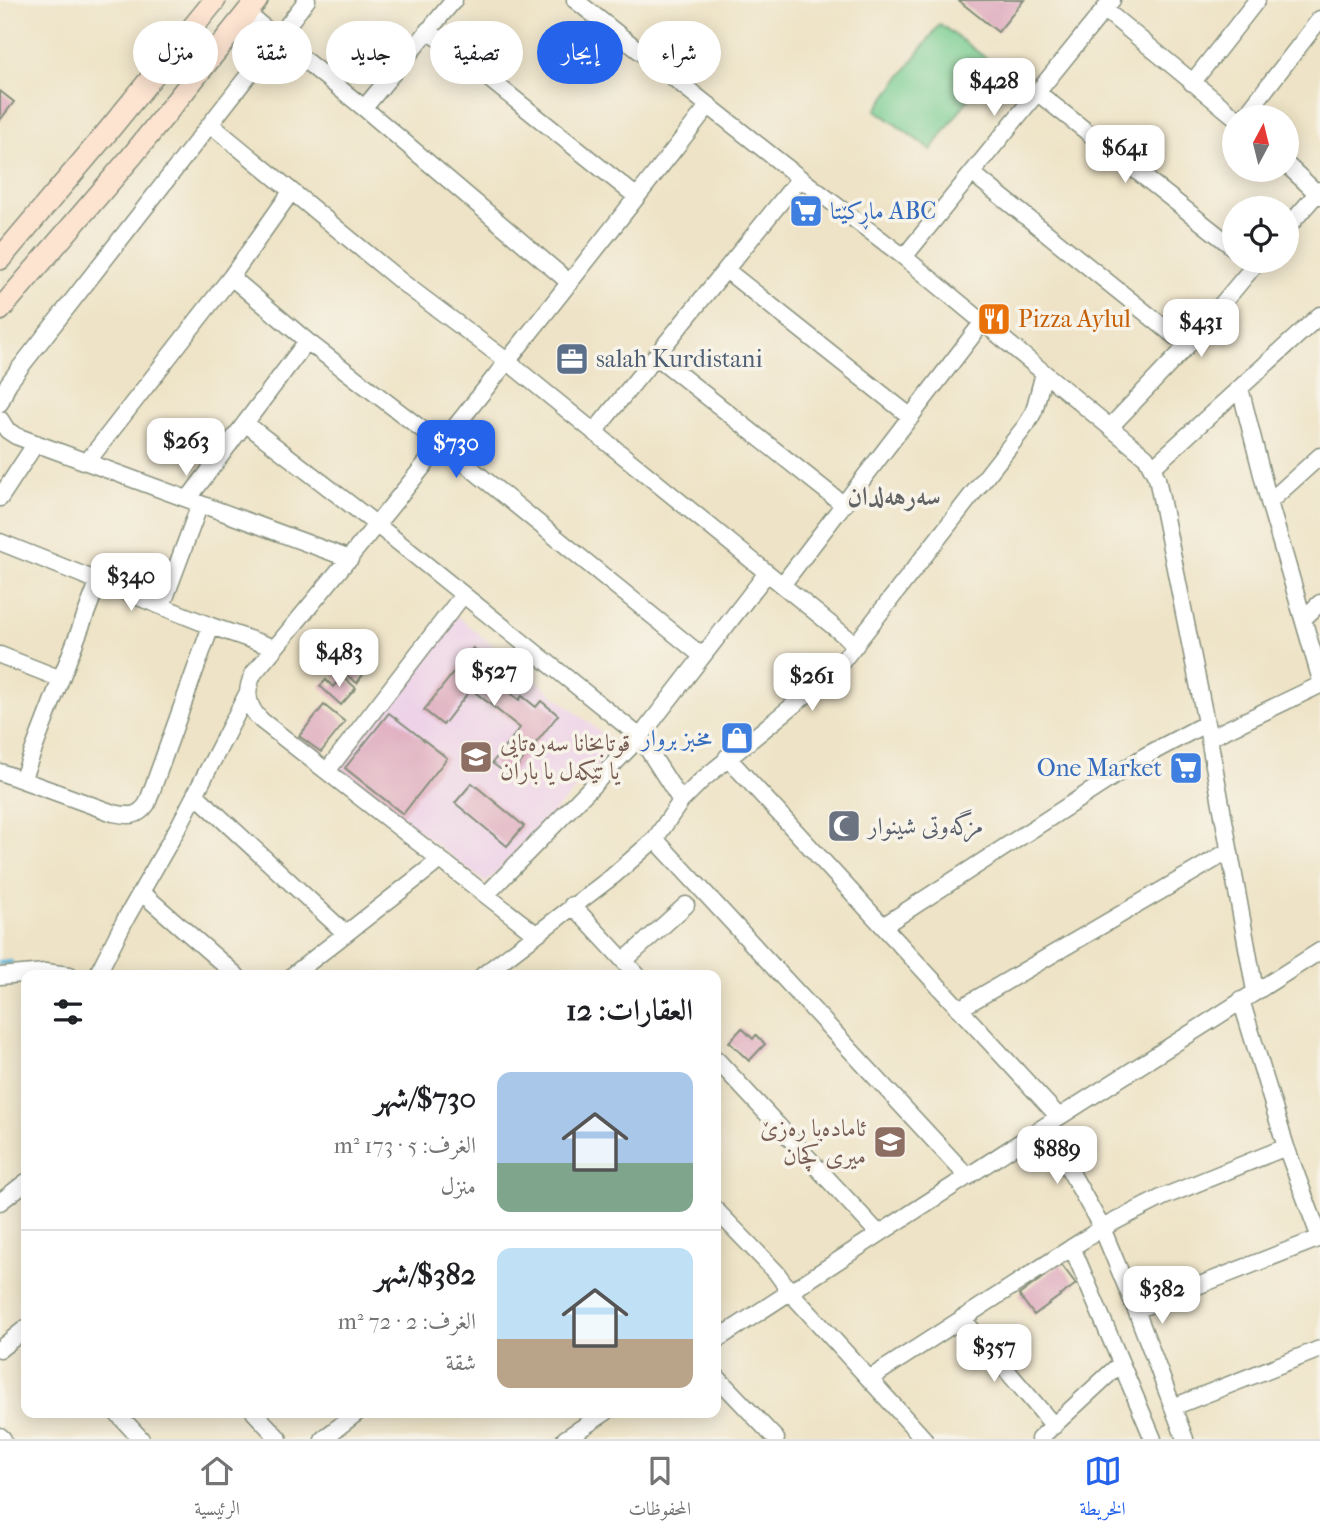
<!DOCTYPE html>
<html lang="ar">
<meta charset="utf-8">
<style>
:root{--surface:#fff;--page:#f2f2f2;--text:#202124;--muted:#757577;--line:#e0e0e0;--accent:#2563eb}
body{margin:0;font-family:"IM FELL French Canon",Amiri,serif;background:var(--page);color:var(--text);direction:rtl;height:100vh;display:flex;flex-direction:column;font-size:26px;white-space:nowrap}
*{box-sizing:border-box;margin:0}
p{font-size:23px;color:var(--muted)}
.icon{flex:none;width:38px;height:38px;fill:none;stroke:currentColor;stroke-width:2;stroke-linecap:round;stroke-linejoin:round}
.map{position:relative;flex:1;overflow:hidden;direction:ltr}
.side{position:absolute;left:21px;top:970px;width:700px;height:448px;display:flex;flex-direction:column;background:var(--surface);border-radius:14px;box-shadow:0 4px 18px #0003;direction:rtl}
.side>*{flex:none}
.top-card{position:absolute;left:21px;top:21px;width:700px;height:63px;direction:rtl;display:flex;gap:14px}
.needle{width:46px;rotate:7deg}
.fabs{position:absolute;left:1222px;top:105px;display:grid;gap:14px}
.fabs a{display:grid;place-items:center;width:77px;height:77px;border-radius:50%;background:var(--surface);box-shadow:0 4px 18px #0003;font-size:35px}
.price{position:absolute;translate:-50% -60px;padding:0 16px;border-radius:14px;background:#fff;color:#222;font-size:23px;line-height:46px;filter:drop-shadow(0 2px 4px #0008)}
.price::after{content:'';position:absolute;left:50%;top:42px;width:21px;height:16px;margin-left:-10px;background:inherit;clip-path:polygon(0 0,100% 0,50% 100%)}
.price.current{background:var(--accent);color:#fff}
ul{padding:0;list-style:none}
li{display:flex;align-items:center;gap:21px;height:175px;padding:0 28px}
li+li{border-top:2px solid var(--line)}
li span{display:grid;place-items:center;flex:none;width:196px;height:140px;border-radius:14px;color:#555}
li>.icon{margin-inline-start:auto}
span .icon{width:84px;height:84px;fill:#fffc;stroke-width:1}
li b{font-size:30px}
h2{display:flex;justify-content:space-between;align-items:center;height:84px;padding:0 28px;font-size:30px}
.pill{padding:0 24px;border-radius:32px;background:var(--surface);box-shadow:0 4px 18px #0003;font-size:24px;line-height:63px}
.pill.current{background:var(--accent);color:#fff}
.dock{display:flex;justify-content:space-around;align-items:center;height:98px;border-top:2px solid var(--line);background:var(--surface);font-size:19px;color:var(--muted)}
.dock a{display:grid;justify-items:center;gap:4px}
.dock .current{color:var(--accent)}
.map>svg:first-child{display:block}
.built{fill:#edd0e8}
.green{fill:#79cd91;stroke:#4c8562;stroke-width:2}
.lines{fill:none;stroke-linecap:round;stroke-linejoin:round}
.stream{stroke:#5bb4d8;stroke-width:4.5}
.building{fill:#dfacbf}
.street-casing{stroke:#86907d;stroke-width:19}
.secondary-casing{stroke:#86907d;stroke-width:24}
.street{stroke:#fff;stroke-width:16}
.secondary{stroke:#fde4d1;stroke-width:21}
.labels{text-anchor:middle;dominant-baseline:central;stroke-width:7;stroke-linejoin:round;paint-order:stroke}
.shop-label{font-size:24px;fill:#366cbe;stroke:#f7f3e8;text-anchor:end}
.food-label{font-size:24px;fill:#c56008;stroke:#f7f3e8;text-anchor:start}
.service-label{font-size:24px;fill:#4e5e75;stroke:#f7f3e8;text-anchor:start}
.education-label{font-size:24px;fill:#785e54;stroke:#f7f3e8;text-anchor:start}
.worship-label{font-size:24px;fill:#5b616d;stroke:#f7f3e8;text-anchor:start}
.neighbourhood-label{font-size:26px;font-weight:bold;fill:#626465;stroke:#f7f3e8}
</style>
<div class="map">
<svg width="1320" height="1439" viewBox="0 0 1320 1439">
<rect width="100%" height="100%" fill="#f7f3e8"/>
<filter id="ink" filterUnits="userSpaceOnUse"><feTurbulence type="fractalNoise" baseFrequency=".0143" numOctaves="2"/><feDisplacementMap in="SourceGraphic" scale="14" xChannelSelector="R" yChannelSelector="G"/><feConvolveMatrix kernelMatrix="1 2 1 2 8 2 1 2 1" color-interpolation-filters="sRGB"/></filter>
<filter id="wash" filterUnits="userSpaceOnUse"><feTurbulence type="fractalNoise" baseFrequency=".00686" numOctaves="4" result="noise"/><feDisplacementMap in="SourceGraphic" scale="28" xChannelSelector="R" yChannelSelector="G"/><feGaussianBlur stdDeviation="1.57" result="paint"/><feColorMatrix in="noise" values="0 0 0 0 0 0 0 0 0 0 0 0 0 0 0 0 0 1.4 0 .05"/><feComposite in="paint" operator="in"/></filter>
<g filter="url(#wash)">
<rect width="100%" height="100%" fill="#eee3c6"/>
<path class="built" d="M457 616 617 746 486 883 338 769Z"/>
<path class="green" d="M940 24 994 64 931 150 876 110Z"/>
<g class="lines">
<path class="stream" d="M0 963 11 962"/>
</g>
<g id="blocks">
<path class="building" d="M958 0H1024L998 32Z
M0 91 14 102 0 120Z
M473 648 491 662 486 668 499 678 496 681 519 700 522 696 536 707 541 701 558 715 510 776 492 763 520 728 471 689 443 725 424 710Z
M350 651 369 666 357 683 338 668Z
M335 670 356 688 341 705 320 686 326 680 333 687 339 680 332 673Z
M324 705 345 722 321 752 299 736Z
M389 713 447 758 403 814 345 768Z
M472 783 524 826 507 846 455 803Z
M742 1028 753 1039 756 1035 765 1044 749 1061 729 1042Z
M1061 1264 1076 1284 1034 1315 1019 1295Z"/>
</g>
</g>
<g filter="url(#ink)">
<use href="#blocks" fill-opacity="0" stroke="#86907d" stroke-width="2"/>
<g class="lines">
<defs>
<path id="street" d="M575 0 800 178 904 257 1146 457 1157 478 1209 738 1255 991
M1105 10 1235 117
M246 13 364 108 570 283
M428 30 637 197
M1192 83 1257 0
M1038 93 1234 248
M364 108 454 0
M1244 117 1320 19
M210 124 403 283 507 361 856 645
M1286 164 1320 196
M972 173 1187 346
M1286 229 1320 190
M904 257 1112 0
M726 270 911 417
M231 277 307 341 441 444 702 656
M656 356 844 505
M1240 388 1269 502 1320 677
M0 403 8 384 19 369 307 0
M0 419 7 430 16 436 350 559
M245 423 377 525 640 737 681 801
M1111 426 1187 346 1258 261
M594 432 800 178
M87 462 231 277 291 192
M1153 467 1320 315
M0 498 36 443
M188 499 307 341
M1269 502 1320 456
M0 542 211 626 275 648
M782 585 982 323
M162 606 200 504
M1303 619 1320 603
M0 655 61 679
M1209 738 1320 685
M727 757 1059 1117
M327 771 463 595
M0 772 113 813C129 816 137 818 147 804L211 626
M22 780 99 580
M195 794 345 933
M655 839 968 1177
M141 892 236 975
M486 895 640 737 767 573
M572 905 637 975
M883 926 1145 756 1205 724
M536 934 262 721C247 707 244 691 254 673 410 487 559 296 709 105
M624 961 686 905
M97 975 125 920 180 824 247 694
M293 975 440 860
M483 975 613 876 655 839 681 801 702 780 834 672 1027 424 1034 411 1044 373
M0 976 45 972 70 975
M1241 1000 1286 1147 1320 1238
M959 1009 1229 851
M716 1059 879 1234
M1045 1126 1102 1228 1136 1310 1185 1439
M0 1202 26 1182
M716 1210 776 1272 791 1293 924 1439
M1072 1247 1153 1439
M1136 1310 1320 1238
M962 1318 1054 1426
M716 1340 1059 1117 1320 951
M0 1349 26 1328
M716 1376 776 1439
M869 1379 1102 1228 1163 1197 1286 1147
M1173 1407 1320 1349
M116 1412 141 1439
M254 1412 279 1439
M0 1436 3 1439
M323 1439 358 1412
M565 1439 606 1412
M1039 1439 1121 1363"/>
<path id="secondary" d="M0 259 104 136 215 0
M0 310 132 156 257 0"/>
</defs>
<use href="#street" class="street-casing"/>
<use href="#secondary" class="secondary-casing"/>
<use href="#street" class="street"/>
<use href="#secondary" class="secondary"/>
</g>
</g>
<defs>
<symbol id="supermarket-square" viewBox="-11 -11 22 22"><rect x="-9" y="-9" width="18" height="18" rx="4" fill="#3f7fe0" stroke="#f7f3e8"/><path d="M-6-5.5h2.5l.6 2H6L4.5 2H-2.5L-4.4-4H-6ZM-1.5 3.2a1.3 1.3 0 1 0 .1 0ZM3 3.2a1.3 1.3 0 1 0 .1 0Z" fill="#fff"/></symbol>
<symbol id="restaurant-square" viewBox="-11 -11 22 22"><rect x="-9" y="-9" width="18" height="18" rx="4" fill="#e8710a" stroke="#f7f3e8"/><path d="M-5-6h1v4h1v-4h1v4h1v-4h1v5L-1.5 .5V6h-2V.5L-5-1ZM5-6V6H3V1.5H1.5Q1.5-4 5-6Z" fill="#fff"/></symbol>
<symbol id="office-square" viewBox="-11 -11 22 22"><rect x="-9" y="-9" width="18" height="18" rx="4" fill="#5c6f8a" stroke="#f7f3e8"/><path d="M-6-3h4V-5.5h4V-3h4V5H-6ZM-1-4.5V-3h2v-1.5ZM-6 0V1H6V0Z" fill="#fff"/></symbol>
<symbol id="shop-square" viewBox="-11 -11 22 22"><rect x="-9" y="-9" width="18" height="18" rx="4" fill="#3f7fe0" stroke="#f7f3e8"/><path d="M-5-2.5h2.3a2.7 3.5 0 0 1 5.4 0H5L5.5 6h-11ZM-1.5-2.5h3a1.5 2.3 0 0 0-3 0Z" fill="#fff"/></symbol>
<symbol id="school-square" viewBox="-11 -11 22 22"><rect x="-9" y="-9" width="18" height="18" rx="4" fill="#8d6e63" stroke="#f7f3e8"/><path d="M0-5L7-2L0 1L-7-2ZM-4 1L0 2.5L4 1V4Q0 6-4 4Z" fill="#fff"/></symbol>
<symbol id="mosque-square" viewBox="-11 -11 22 22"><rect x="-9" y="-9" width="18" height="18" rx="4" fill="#6b7280" stroke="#f7f3e8"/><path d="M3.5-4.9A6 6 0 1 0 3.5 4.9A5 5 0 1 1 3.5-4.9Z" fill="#fff"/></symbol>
</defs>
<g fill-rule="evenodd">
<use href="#supermarket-square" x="787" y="192" width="38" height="38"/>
<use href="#restaurant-square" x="975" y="300" width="38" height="38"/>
<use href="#office-square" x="553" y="340" width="38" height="38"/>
<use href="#shop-square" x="718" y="719" width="38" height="38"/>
<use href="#school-square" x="457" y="738" width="38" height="38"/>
<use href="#supermarket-square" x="1167" y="749" width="38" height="38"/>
<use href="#mosque-square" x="825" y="807" width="38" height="38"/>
<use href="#school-square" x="871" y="1123" width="38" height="38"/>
</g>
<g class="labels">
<g class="shop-label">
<text x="830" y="211" text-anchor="start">ماڕکێتا ABC</text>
<text x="712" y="738">مخبز بروار</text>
<text x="1162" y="768">One Market</text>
</g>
<g class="food-label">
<text x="1018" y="319">Pizza Aylul</text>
</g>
<g class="service-label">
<text x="596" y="359">salah Kurdistani</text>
</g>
<g class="education-label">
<text x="500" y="743">قوتابخانا سەرەتایی<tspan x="500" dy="28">یا تێکەل یا باران</tspan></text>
<text x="866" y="1128" text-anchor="end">ئامادەيا رەزێ<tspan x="866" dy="28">ميرى كچان</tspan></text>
</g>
<g class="worship-label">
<text x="868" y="826">مزگەوتی شينوار</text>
</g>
<g class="neighbourhood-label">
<text x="894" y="496">سەرهەلدان</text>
</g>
</g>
</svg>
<div class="fabs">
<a><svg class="needle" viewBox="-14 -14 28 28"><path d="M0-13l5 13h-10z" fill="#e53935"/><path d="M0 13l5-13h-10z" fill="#757577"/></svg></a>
<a><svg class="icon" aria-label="locate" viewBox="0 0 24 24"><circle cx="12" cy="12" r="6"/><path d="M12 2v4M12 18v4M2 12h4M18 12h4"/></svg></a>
</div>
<b class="price" style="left:994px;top:118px">$428</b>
<b class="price" style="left:1125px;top:185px">$641</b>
<b class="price" style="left:1201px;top:359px">$431</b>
<b class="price" style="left:186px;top:478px">$263</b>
<b class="price current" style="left:456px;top:480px">$730</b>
<b class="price" style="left:131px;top:613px">$340</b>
<b class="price" style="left:339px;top:689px">$483</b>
<b class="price" style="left:494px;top:708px">$527</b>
<b class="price" style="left:812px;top:713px">$261</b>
<b class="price" style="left:1057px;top:1186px">$889</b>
<b class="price" style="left:1162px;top:1326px">$382</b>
<b class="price" style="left:994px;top:1384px">$357</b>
<div class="top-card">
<a class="pill">شراء</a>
<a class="pill current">إيجار</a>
<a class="pill">تصفية</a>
<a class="pill">جديد</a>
<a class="pill">شقة</a>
<a class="pill">منزل</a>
</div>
<section class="side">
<h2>العقارات: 12<svg class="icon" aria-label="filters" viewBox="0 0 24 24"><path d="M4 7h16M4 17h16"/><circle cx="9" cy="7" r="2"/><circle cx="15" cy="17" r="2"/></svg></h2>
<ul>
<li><span style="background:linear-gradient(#a9c7e8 65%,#7fa58c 0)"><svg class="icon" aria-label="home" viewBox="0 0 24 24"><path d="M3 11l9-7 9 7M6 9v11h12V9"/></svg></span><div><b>$730/شهر</b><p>الغرف: 5 · 173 m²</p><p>منزل</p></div></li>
<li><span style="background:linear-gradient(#bfe0f5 65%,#b9a48a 0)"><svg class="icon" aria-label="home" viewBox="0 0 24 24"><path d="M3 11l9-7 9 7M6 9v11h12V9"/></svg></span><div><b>$382/شهر</b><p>الغرف: 2 · 72 m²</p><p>شقة</p></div></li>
</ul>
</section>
</div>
<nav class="dock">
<a class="current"><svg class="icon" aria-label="map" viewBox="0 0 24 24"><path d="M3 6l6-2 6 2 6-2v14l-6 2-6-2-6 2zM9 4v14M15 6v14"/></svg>الخريطة</a>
<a><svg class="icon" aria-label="saved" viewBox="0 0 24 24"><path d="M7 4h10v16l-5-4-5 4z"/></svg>المحفوظات</a>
<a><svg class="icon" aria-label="home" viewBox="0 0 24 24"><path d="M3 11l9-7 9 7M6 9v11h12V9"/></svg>الرئيسية</a>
</nav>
